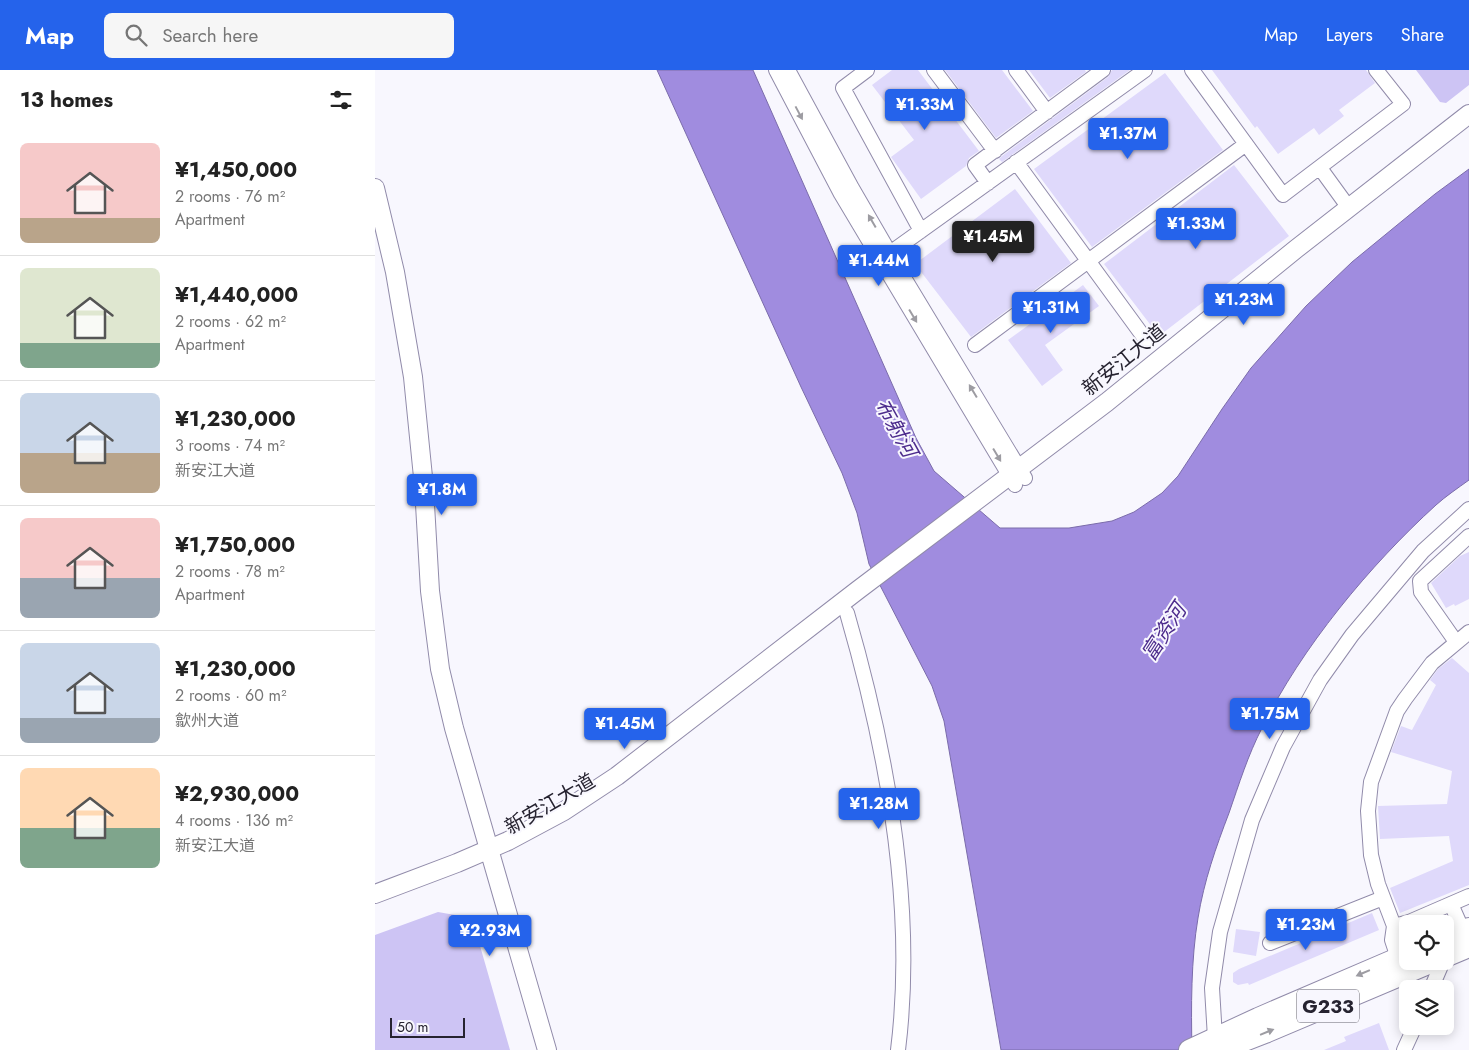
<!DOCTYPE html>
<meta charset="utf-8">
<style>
:root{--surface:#fff;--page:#f6f6f6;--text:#222;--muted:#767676;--line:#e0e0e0;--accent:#2563eb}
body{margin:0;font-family:Jost,"Noto Sans SC",sans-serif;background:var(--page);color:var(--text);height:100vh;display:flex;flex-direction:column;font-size:19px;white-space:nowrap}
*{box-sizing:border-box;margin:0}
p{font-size:16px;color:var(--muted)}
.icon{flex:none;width:28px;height:28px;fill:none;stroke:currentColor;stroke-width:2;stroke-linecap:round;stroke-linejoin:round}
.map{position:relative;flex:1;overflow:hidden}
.details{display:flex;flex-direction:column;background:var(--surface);width:375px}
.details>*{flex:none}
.buttons{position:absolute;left:1024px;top:845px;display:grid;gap:10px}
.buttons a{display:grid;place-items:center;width:55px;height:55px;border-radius:8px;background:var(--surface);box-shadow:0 2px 12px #0003;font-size:25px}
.scale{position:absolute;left:15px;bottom:12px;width:75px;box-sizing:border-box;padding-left:5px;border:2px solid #262330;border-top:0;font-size:14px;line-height:18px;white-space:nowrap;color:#262330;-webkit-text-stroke:4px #f8f7fe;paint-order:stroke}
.price{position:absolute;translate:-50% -42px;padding:0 11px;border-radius:5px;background:var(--accent);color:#fff;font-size:16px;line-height:32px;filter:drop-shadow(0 1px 2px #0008)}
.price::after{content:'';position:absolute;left:50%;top:30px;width:15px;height:11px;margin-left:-8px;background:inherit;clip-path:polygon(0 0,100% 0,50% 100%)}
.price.active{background:#222;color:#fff}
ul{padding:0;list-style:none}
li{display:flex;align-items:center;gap:15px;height:125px;padding:0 20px}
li+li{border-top:1px solid var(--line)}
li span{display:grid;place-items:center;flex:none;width:140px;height:100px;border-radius:8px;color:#555}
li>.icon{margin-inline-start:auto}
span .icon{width:60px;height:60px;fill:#fffc;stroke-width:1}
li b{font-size:21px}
h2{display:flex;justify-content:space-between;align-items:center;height:60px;padding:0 20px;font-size:21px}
header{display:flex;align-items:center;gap:30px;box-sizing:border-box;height:70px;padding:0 25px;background:var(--accent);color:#fff}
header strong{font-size:24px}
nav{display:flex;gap:28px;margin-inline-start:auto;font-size:18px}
.search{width:350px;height:45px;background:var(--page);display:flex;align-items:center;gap:12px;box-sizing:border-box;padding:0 18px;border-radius:8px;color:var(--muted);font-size:19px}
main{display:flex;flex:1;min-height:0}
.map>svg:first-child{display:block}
.green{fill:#cdc4f4}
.water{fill:#a08cdf;stroke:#7b6caa}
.building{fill:#dfd9fb}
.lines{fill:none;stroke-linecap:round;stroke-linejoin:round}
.minor-casing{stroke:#918baa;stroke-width:16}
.major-casing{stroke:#918baa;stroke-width:20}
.highway-casing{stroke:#918baa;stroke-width:22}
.minor{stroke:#fff;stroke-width:14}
.major{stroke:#fff;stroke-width:18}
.highway{stroke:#fff;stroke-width:20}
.oneway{fill:#9d9ca2}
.labels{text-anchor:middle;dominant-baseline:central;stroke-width:4;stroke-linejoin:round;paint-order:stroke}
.shield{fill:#f8f7fe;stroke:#65636e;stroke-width:1}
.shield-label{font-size:19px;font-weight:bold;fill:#262330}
.street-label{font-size:20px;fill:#262330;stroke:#f8f7fe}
.water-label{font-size:21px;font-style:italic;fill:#4d2c8d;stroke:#f8f7fe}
</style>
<header>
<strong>Map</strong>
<div class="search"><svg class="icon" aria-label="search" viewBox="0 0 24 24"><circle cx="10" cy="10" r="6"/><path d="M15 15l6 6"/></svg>Search here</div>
<nav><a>Map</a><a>Layers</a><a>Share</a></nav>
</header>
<main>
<section class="details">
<h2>13 homes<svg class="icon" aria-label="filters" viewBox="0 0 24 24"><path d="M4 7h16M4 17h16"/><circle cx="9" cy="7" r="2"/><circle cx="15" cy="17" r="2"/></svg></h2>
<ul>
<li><span style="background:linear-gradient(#f6c9c9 75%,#b9a48a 0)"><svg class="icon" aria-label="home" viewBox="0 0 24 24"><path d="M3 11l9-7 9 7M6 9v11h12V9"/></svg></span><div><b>¥1,450,000</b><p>2 rooms · 76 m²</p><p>Apartment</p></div></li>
<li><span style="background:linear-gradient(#dfe7d0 75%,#7fa58c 0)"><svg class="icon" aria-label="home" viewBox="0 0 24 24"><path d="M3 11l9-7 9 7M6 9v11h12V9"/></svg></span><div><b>¥1,440,000</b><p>2 rooms · 62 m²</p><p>Apartment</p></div></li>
<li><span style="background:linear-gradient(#c9d6e8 60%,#b9a48a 0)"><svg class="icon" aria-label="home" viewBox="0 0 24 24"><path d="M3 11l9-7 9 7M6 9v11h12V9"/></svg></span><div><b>¥1,230,000</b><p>3 rooms · 74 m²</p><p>新安江大道</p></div></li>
<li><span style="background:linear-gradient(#f6c9c9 60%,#9aa5b1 0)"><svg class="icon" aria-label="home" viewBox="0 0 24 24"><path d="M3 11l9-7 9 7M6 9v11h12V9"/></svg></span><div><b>¥1,750,000</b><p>2 rooms · 78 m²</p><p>Apartment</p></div></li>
<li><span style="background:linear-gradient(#c9d6e8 75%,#9aa5b1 0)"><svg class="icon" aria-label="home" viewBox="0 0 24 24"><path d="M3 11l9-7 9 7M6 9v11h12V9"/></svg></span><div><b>¥1,230,000</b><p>2 rooms · 60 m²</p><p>歙州大道</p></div></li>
<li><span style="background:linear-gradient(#ffd9b3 60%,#7fa58c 0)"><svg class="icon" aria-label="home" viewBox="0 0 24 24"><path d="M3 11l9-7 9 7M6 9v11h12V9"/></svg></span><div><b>¥2,930,000</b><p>4 rooms · 136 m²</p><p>新安江大道</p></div></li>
</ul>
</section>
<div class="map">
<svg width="1094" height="980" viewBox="0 0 1094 980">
<rect width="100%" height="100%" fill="#f8f7fe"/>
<path class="green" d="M1041 0H1094V15L1071 33 1065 32Z
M63 842 97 848 135 980H0V865Z"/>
<path class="water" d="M282 0H378L541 368 559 401 625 458H694L737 451 759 442 787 423 803 406 847 339 876 298 931 236 977 192 1060 124 1094 99V410C1083 418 1071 426 1061 435 995 495 926 578 887 658 873 685 864 714 854 743 841 777 829 811 823 848 816 889 816 938 817 980H626L569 651 557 616 494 494 482 443 467 403 426 317Z"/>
<path class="building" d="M517 0H543L604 81 594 88 591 96 546 129 516 87 539 70 497 15Z
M570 0H627L658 41 621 68Z
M654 0H710L711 2 675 28Z
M737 0H755L627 92 624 89 627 86 733 7Z
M837 0H991L1000 13 964 40 969 46 944 65 939 58 903 84 882 56 880 58Z
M790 3 848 80 717 177 659 99Z
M859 95 914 166 784 266 729 194Z
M640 119 696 193 596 267 540 194Z
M708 215 724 236 670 275 688 300 667 316 633 270Z
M1094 482V529L1080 536 1079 534 1071 538 1056 513 1085 486Z
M1077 588 1094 603V815L1025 843 1015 818 1078 791 1074 766 1005 769 1003 736 1072 734 1077 701 1016 682 1026 656 1037 660 1061 615 1055 610 1063 599Z
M997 843 1004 860 874 915 873 913 863 915 858 912V903L864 899Z
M861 859 885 862 881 886 858 882Z
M1004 953 1014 980H949L971 971 969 967Z"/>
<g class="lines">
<defs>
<path id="minor" d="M401 0 466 124 640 415
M413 0 477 118 528 206 650 408
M492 0 468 18 546 161
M559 0 620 81
M641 0 672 42
M817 0 908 125 1028 34 1001 0
M641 92 771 270
M945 98 974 138
M613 113 600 95 728 0
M515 183 770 0
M600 275 871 74
M472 543C512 681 541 836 523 980
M1081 572 1046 522 1045 511 1094 466
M1076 834 1088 861
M1019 856 1034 852 1094 826
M895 873 1008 828
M1023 888 1017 870 1019 856 1003 814 996 785 993 741 996 712 1022 641 1030 629 1057 593 1094 562
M1056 919 1068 891
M840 968 837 918 845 862 877 750 908 677 945 610 977 565 1048 481 1094 439
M1029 980 1040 956"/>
<path id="major" d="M0 118 20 202 38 307 49 417 55 521 65 599 79 658 172 980
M0 824 82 793 133 771 189 741 242 706 483 520 732 332 921 179 1094 44"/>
<path id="highway" d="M1070 868 1094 858
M1070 887 1094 877
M814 980 883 948 1032 884
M846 980 890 963 1060 891"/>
</defs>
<use href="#minor" class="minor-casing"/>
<use href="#major" class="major-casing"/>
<use href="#highway" class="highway-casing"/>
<use href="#minor" class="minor"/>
<use href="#major" class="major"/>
<use href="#highway" class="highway"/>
</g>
<defs><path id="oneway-solid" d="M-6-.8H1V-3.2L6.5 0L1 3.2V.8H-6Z" transform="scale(1.25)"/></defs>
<g class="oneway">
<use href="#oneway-solid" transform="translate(424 43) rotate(62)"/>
<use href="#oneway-solid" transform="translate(497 151) rotate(-120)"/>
<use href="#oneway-solid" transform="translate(538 246) rotate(59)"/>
<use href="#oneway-solid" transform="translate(598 321) rotate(-121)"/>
<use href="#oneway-solid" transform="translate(622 385) rotate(59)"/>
<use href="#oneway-solid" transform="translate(988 903) rotate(157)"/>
<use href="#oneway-solid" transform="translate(892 962) rotate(-22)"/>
</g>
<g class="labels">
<rect class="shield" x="922" y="919.5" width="62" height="33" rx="4"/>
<g class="shield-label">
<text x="953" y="936">G233</text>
</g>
<g class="street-label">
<text transform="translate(749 290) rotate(-39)">新安江大道</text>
<text transform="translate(175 734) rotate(-30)">新安江大道</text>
</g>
<g class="water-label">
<text transform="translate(521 358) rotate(61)">布射河</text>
<text transform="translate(789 562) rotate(-57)">富资河</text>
</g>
</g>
</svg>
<div class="buttons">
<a><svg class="icon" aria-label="locate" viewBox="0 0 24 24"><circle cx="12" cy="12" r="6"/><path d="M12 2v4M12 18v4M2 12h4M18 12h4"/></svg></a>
<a><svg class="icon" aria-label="layers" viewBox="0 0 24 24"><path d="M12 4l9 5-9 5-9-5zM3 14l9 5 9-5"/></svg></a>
</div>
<div class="scale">50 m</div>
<b class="price" style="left:550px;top:61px">¥1.33M</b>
<b class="price" style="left:753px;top:90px">¥1.37M</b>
<b class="price" style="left:821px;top:180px">¥1.33M</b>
<b class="price active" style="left:618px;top:193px">¥1.45M</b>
<b class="price" style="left:504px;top:217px">¥1.44M</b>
<b class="price" style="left:869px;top:256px">¥1.23M</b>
<b class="price" style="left:676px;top:264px">¥1.31M</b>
<b class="price" style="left:67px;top:446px">¥1.8M</b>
<b class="price" style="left:895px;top:670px">¥1.75M</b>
<b class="price" style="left:250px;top:680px">¥1.45M</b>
<b class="price" style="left:504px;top:760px">¥1.28M</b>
<b class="price" style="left:931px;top:881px">¥1.23M</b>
<b class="price" style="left:115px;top:887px">¥2.93M</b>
</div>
</main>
